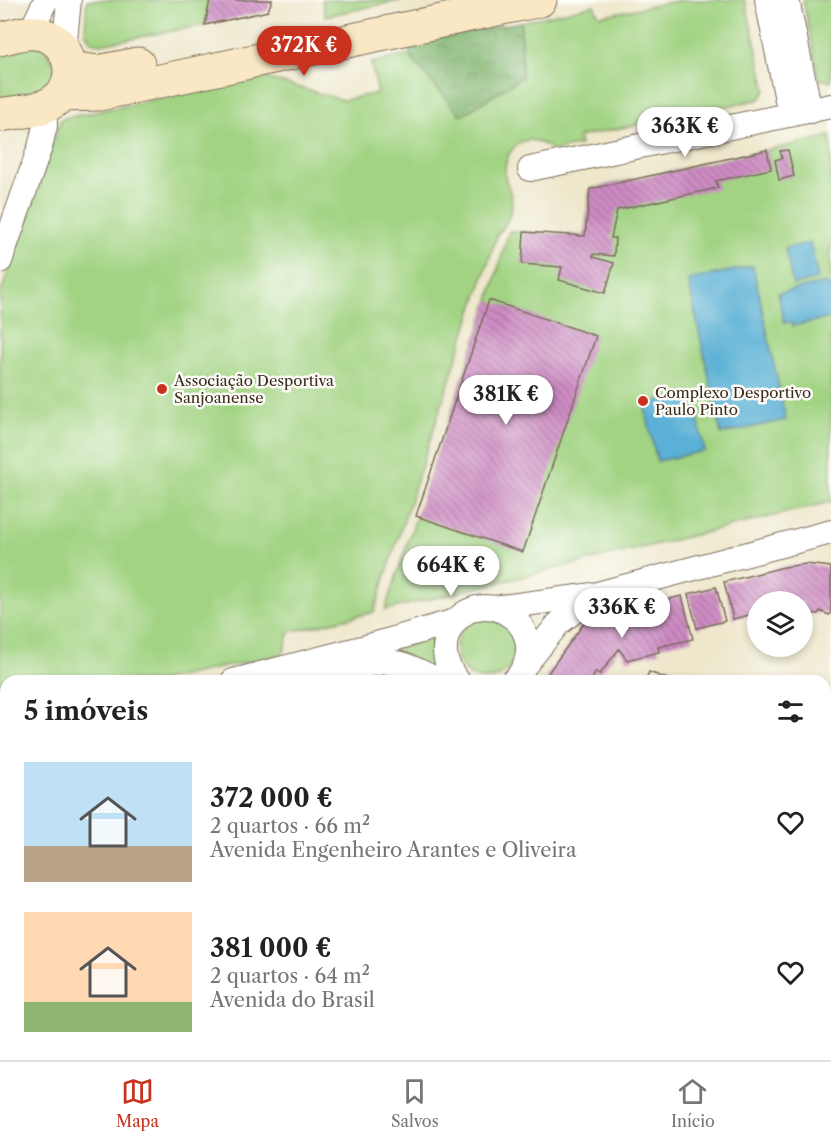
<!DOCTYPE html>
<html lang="pt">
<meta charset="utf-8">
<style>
:root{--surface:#fff;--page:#f6f6f6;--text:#222;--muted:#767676;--line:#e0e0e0;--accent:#c8321e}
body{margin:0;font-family:"Libre Caslon Text",serif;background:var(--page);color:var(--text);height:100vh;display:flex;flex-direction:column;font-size:22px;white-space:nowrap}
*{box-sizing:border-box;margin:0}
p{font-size:20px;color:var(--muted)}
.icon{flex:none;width:33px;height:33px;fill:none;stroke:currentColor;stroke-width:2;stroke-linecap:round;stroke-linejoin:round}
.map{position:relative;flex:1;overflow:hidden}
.side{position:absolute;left:0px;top:675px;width:831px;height:386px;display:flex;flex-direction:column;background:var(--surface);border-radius:18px 18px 0 0;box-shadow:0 3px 9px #0003}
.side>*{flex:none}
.fabs{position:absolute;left:747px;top:591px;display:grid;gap:12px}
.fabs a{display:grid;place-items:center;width:66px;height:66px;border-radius:50%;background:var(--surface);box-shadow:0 3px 9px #0003;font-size:30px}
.price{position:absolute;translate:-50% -51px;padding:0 14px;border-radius:21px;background:#fff;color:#222;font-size:20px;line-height:39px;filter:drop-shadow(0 2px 3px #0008)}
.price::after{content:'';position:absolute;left:50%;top:36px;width:18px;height:14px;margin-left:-9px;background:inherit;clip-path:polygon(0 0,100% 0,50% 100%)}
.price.on{background:var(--accent);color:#fff}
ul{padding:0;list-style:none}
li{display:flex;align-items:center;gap:18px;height:150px;padding:0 24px}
li span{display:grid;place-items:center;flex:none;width:168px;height:120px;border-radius:0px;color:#555}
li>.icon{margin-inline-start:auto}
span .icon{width:72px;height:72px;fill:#fffc;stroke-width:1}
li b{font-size:26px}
h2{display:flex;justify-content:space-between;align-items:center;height:72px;padding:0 24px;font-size:26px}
.tabs{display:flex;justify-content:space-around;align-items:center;height:84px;border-top:2px solid var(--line);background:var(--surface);font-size:16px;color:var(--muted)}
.tabs a{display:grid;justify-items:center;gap:3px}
.tabs .on{color:var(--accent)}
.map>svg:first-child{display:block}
.green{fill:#a1d382;stroke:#6e7e50;stroke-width:1.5}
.forest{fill:url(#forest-crowns);stroke:#5e7047;stroke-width:1.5}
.water{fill:#5ab0d6;stroke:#4a6d7a;stroke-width:1.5}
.building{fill:url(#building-back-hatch)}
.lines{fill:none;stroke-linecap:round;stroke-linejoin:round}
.minor-casing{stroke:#7a6c5b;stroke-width:26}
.tertiary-casing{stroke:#7a6c5b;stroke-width:32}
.secondary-casing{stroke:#7a6c5b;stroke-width:35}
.minor{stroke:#fff;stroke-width:24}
.tertiary{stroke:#fff;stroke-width:30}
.secondary{stroke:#fae7c3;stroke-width:33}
.poi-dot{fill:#c8321e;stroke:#fdfcf7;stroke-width:2}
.labels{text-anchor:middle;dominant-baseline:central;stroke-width:5;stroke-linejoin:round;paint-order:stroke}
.poi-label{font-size:15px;fill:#3b2a1e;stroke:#fdfcf7;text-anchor:start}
</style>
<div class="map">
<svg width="831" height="1060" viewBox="0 0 831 1060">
<defs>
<pattern id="forest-crowns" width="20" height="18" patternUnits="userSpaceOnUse" patternTransform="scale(1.5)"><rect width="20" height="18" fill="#80b570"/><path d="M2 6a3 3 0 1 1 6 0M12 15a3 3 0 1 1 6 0" fill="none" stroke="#6a935b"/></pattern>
<pattern id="building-back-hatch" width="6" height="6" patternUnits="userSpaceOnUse" patternTransform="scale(1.5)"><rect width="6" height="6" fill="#ce8bc4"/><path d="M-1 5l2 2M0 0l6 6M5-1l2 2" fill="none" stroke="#a8729f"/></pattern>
</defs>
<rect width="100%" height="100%" fill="#fdfcf7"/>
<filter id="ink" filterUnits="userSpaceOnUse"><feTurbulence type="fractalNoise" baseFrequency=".0167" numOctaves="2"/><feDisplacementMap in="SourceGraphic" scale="12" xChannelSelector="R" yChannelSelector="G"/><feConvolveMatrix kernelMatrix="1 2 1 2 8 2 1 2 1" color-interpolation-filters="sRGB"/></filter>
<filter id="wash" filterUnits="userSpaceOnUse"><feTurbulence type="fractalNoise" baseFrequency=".008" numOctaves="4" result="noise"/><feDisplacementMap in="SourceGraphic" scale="24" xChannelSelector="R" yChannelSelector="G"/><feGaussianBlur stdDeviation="1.35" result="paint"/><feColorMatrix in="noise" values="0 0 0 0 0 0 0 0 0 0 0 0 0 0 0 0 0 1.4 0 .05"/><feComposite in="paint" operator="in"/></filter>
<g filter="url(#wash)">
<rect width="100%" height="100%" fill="#eee7cb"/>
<path class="green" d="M87 0H210L205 25 100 44 91 42 85 32Z
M322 0H403L325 16Z
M682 0H745L766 90 760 99 578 137 580 145 553 151C546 146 538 139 528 140 511 142 504 161 505 175 506 184 512 193 512 202 512 214 504 228 497 235L374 612 290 632 283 654 159 681H6V715L0 716V295L61 119 262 77 343 100 378 93 371 63 409 55 461 116 522 77 521 22 594 5 599 16Z
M803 0H831V81L819 79Z
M32 45 44 48 57 68 47 90 0 101V52Z
M831 136V502L385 610 489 300 509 231 585 236 590 189Z
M456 649a30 30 0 1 1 60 0a30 30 0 1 1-60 0Z
M433 637V654L437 670 383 654Z
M6 865V1054H183L187 1060H0V867Z"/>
<path class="forest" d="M521 22 522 77 461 116 409 55 412 42Z"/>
<path class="water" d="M810 243 818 279 793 285 785 248Z
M753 266 786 420 721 434 688 280Z
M824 283 831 286V318L793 326 791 322 784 323 778 293Z
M692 393 705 451 657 461 644 404Z"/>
<g id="blocks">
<path class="building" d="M210 0H272L268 11 205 25Z
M767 150 771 169 716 181 718 188 617 210 611 238H615L614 256 593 254V257L614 263 605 293 559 280 562 267 522 264 524 232 585 236 590 189Z
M788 150 794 176 779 180 775 160 782 158 780 151Z
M489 300 596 336 523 552 416 516Z
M806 564 831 567V613L829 615 820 611 818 614 802 613V602H758V613L733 619 724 582 784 567Z
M716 587 725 621 697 628 688 594Z
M682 596 693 639 658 647 659 652 627 660 619 649 600 674 595 672 592 681H551L545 677 587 619Z
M649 672 673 681H645Z
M825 744 831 747V793L825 791Z
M825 888 831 891V903L825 915Z
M825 918 831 921V1060H808L811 1054H825Z
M279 1054H343V1055L323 1060H280Z"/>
</g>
</g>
<g filter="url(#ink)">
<use href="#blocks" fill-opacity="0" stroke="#7a6c5b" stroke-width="1.5"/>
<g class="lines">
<defs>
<path id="minor" d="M767 0 790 115
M787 0 810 111
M30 33 46 0
M64 49 69 0
M530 169 831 106
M0 261 40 147 45 126V106
M494 608 593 595 831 532
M526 664 558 624 593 596
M233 681 373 645 455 621
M310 681C334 675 373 659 397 663 413 666 425 675 440 681
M458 681C421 640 470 584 512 617 521 623 526 633 528 644 529 658 524 672 513 681
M825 828 831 830
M371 1060 373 1054"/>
<path id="tertiary" d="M0 747 6 746
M0 825 6 824
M206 1054 210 1060
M235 1054 240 1060"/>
<path id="secondary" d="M0 39C13 36 28 30 41 34 72 41 81 84 53 102 39 111 17 112 0 115
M70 68 98 72 138 64
M61 95 99 94 540 0"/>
</defs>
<use href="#minor" class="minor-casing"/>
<use href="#tertiary" class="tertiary-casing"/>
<use href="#secondary" class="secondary-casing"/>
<use href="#minor" class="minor"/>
<use href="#tertiary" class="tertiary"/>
<use href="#secondary" class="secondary"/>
</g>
</g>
<g class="poi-dot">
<circle cx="162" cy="389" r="6"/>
<circle cx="643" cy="401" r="6"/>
</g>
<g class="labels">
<g class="poi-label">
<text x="174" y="380">Associação Desportiva<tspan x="174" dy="17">Sanjoanense</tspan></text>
<text x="655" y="392">Complexo Desportivo<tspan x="655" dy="17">Paulo Pinto</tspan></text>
</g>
</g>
</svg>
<div class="fabs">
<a><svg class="icon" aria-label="layers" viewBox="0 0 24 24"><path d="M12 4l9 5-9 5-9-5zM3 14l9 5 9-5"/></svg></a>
</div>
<b class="price on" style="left:304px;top:77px">372K €</b>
<b class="price" style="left:685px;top:158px">363K €</b>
<b class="price" style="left:506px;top:426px">381K €</b>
<b class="price" style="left:451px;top:597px">664K €</b>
<b class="price" style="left:622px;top:639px">336K €</b>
<section class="side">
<h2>5 imóveis<svg class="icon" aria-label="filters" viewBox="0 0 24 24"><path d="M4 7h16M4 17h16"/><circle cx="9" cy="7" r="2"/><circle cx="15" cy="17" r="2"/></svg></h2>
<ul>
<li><span style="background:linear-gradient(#bfe0f5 70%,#b9a48a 0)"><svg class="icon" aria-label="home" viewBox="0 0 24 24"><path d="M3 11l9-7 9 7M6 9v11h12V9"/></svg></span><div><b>372 000 €</b><p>2 quartos · 66 m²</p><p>Avenida Engenheiro Arantes e Oliveira</p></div><svg class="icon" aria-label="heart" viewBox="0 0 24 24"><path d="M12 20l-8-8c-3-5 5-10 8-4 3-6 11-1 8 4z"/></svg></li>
<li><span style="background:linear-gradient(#ffd9b3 75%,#8fb573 0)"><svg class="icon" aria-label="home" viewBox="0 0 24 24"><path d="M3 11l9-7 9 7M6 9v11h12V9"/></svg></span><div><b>381 000 €</b><p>2 quartos · 64 m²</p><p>Avenida do Brasil</p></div><svg class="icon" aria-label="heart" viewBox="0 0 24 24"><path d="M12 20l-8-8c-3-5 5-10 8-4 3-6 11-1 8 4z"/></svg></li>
</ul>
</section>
</div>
<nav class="tabs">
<a class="on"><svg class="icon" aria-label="map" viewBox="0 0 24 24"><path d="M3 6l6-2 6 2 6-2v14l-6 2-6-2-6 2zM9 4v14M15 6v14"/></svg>Mapa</a>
<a><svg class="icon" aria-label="saved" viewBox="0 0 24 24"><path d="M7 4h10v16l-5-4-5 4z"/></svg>Salvos</a>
<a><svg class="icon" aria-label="home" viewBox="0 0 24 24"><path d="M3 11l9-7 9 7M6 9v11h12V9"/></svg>Início</a>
</nav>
